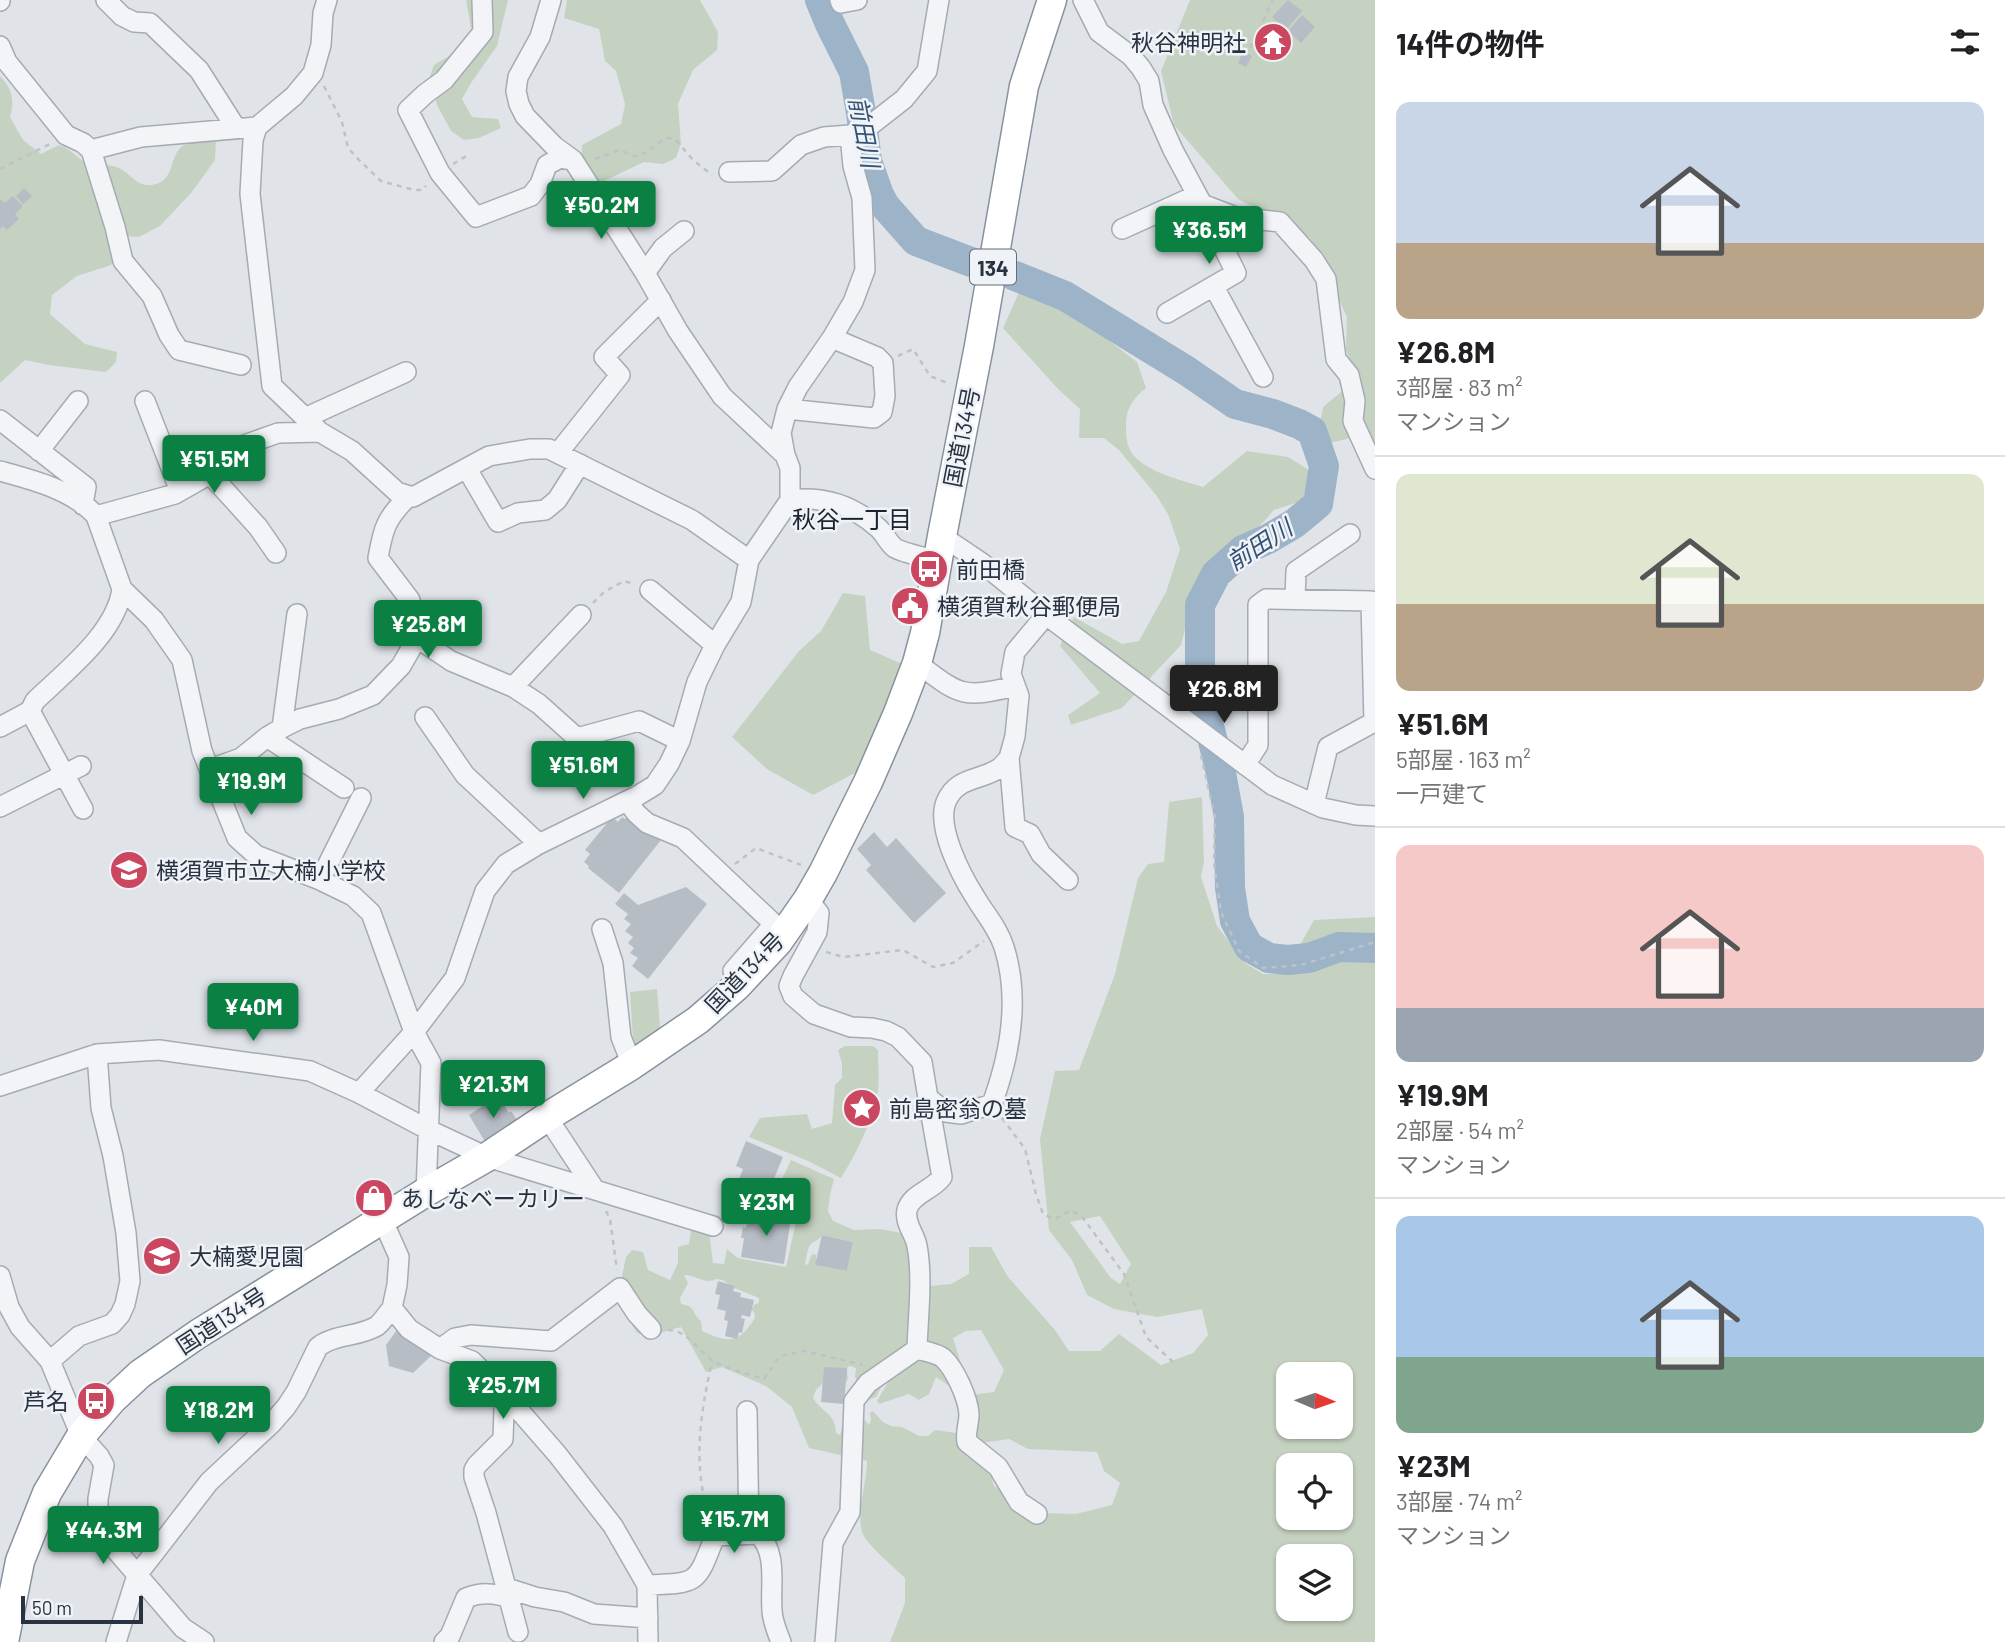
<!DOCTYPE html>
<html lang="ja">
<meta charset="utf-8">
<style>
:root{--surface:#fff;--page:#f6f6f6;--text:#202124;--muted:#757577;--line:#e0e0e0;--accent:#0b8043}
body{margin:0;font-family:Barlow,"Noto Sans JP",sans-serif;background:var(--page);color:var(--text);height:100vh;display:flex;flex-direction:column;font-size:26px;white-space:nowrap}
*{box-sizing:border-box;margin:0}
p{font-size:23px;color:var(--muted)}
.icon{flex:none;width:38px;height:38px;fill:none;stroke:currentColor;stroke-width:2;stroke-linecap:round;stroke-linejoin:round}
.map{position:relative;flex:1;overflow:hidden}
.details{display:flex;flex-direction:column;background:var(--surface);width:630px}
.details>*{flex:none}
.needle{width:46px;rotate:92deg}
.buttons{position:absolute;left:1276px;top:1362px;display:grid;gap:14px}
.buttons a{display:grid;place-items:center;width:77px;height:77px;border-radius:14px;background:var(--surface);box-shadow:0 2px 5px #0004;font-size:35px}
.scale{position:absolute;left:21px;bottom:18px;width:122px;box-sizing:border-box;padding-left:7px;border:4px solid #293240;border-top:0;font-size:19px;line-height:24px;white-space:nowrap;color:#293240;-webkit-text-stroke:5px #eff2f6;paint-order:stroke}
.price{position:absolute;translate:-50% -60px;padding:0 16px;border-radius:7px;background:var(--accent);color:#fff;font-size:23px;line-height:46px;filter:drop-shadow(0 2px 4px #0008)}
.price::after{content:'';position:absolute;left:50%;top:42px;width:21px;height:16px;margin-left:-10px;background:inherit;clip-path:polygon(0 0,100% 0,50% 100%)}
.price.on{background:#222;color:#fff}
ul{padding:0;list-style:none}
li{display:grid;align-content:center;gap:14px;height:371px;padding:0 21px}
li+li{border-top:2px solid var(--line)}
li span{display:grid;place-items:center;height:217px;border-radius:14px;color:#555}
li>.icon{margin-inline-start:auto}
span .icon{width:126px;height:126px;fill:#fffc;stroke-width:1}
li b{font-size:30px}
h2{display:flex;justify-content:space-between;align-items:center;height:84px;padding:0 21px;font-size:30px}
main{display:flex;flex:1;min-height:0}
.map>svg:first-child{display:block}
.green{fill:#c6d2c1;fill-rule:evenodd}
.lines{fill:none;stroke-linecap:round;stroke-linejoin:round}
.river{stroke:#9cb3c8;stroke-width:30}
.building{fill:#b7bdc5}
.minor-casing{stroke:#a5abb3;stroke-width:22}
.highway-casing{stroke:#88929f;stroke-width:31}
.path{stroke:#bec2c7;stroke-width:2.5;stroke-dasharray:5 5;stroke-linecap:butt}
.minor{stroke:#f2f4f7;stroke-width:19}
.highway{stroke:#fff;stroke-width:28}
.labels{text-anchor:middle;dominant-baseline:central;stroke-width:5;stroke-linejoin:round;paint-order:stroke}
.shield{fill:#eff2f6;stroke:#646c77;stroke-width:2}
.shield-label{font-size:21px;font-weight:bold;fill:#293240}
.poi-label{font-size:23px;fill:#293240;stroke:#eff2f6;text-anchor:start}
.street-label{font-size:23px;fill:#293240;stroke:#eff2f6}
.water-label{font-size:24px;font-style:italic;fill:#345273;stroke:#eff2f6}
.neighbourhood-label{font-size:24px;fill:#1b2330;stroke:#eff2f6}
</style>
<main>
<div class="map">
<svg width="1375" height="1642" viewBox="0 0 1375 1642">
<rect width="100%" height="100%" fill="#e0e4e9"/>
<path class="green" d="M466 0H508L497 46 471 83 462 99 472 117 498 119 501 128 479 138 464 140 451 131 437 105 430 76 434 65 464 47 472 33Z
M567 0H700L718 32 717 50 693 70 678 104 681 144 676 158 663 164 644 162 602 182 593 180 582 160V145L621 124 625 104 616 71 605 61 599 29 564 18Z
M1190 0H1375V444L1371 433 1330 443 1320 425 1323 407 1358 378 1346 350 1347 317 1310 238 1238 199 1174 125 1161 71Z
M0 76C12 88 15 101 10 117L23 140 41 154 59 145C71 148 76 158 87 163 96 167 109 163 119 168 131 174 137 187 152 185 186 180 156 133 216 142L215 160 192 192 160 226 139 237 127 236 111 265 77 276 52 295 50 314 85 344 117 352 116 362 106 372 49 365 25 360 0 383Z
M1021 288 1055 299 1137 362 1146 388C1134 397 1126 409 1126 424 1126 435 1126 447 1134 456 1150 473 1181 480 1203 487L1247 451 1288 457 1312 472 1302 501 1274 510 1257 529 1197 582 1181 645 1122 708 1071 725 1068 715 1100 693 1060 646 1074 617 1122 644 1139 641 1166 592 1180 549 1168 514 1156 495 1119 450 1104 438H1079L1080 409 1058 389 1003 328Z
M843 593 865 596 870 650 907 666 857 772 813 795 767 769 732 737 799 651 821 631Z
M1202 797 1204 862 1201 877 1217 926 1245 963 1263 974H1279L1297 950 1314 920 1375 917V1642H890L905 1603V1578C895 1568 867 1545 863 1534 855 1515 867 1483 867 1461L809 1448 792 1407 766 1386 722 1367 706 1372 681 1327 650 1336 637 1333 617 1300 626 1257 632 1250 643 1252 648 1270 670 1280 678 1263V1247L689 1244 691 1230 700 1228 709 1232 713 1263 724 1264 727 1249 738 1258 786 1267 797 1217 773 1208 783 1177 791 1160 834 1179 830 1195 828 1211 833 1221 854 1230 880 1229 902 1233 929 1286 951 1284 969 1274V1247H991L1008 1277 1055 1330 1069 1351H1100L1119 1334 1161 1365 1193 1353 1208 1335 1202 1309 1157 1317 1114 1309 1087 1295 1072 1260 1049 1230 1040 1139 1055 1071 1079 1070 1115 974 1138 878 1148 864 1164 862 1169 802ZM1100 1216 1131 1264 1120 1284 1111 1278 1070 1222ZM822 1235 853 1242 847 1271 816 1265V1255L812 1254 808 1264 805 1265C806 1259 807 1250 810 1245 814 1240 819 1241 822 1235ZM684 1275C696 1275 705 1285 716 1279L723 1280 732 1287 759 1298V1303L755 1304 751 1310 754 1312 755 1318C739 1343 730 1344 702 1331L701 1321C691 1313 697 1306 681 1304L680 1298 688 1283ZM981 1330 1004 1370 994 1392 971 1395 953 1338 966 1331ZM902 1352 890 1379 877 1401 879 1404 909 1394 919 1400 929 1394 936 1377 954 1389 965 1422 956 1433 935 1430 928 1436H919L902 1427 891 1426 883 1422 873 1411 870 1413 871 1420 869 1425 860 1415 844 1419 840 1435 836 1433C835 1412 822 1413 813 1398L816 1390 824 1382 845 1383 848 1379 847 1369 849 1366 856 1368 855 1377 867 1400 876 1397 883 1384 886 1359 889 1356ZM1288 1374H1340V1426H1288ZM1009 1439 1028 1449 1097 1452 1104 1471 1120 1483 1112 1505 1076 1514 1042 1513 994 1486 982 1443ZM1288 1465H1340V1517H1288ZM1288 1556H1340V1608H1288Z
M657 989 661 1039 634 1055 630 992Z
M845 1046H873L878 1050C878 1065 880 1081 877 1096 873 1120 854 1158 841 1178L808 1161 749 1137 760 1118 807 1114 812 1129 832 1123 835 1085 842 1078V1063L838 1050Z"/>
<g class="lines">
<path class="river" d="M820 0 830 24 854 72 861 113 867 161 879 195 885 206 916 241 971 262
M1015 276 1065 296 1187 371 1235 404 1273 414 1299 424 1312 431 1324 466 1318 504 1295 523 1268 539 1243 550 1216 574 1200 605V690L1221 773 1229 817 1230 888 1235 921 1249 947 1269 958 1287 960 1309 958 1339 947 1375 948"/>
</g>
<path class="building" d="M1288 0 1302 11 1286 30 1272 17Z
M1302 15 1315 27 1301 43 1288 31Z
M1243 51 1252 56 1246 67 1238 63Z
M24 188 32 196 23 204 16 196Z
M13 196 23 206 15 214 19 219 7 230 3 226 0 229V199L5 203Z
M629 815 661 840 619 893 588 868 589 866 584 862 590 854 585 850 612 817 618 822 622 817 625 819Z
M874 832 887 847 896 838 946 893 914 923 866 870 871 865 857 849Z
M686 887 707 904 648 979 632 966 638 958 630 953 634 948 628 943 633 937 625 931 631 924 624 919 628 914 615 904 624 893 638 905Z
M498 1096 509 1113 511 1111 518 1121 487 1145 469 1115Z
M746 1141 783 1157 765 1200 760 1197 758 1202 734 1191 743 1169 736 1166Z
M749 1211 791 1218 784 1264 741 1257 744 1238H741L743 1227 746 1228Z
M822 1235 853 1242 847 1271 815 1265Z
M718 1281 735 1286 733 1291 741 1293 740 1297 754 1300 750 1317 742 1315 741 1318 745 1319 742 1333 739 1332 737 1339 725 1336 728 1321 724 1320 726 1311 717 1309 720 1295 715 1294Z
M396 1331 434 1353 413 1373 389 1366 386 1345Z
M824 1367 847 1368 844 1404 821 1402Z"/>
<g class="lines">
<defs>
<path id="minor" d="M106 0 122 16 134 22 150 23 199 70 236 128
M327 0 323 13 321 45 313 73 294 96 257 127 253 140 250 194 272 386 320 432 352 451 397 492 413 497 489 456 530 449H549L692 520 749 560
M482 0 483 32 444 80 425 94 408 110 440 173 476 217 531 196 540 184 547 165 560 158 573 160
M551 0 540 37 518 77 516 91 519 104 525 116 554 146 573 160 645 273 678 331 722 396 785 455
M840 0 841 3 857 0
M1083 0 1099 32 1131 56 1141 68 1149 81 1153 105 1173 150 1202 204 1236 217 1280 222 1314 260 1326 279 1336 359 1349 375 1355 401 1353 421 1375 469
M0 1V0
M0 46 7 62 66 135 83 143 91 150 141 137 257 127
M91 150 115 227 123 261 152 296 169 335 179 350 241 365
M729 172 772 171 801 145 824 137 850 135 872 124 904 99 927 71 939 0
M1122 229 1197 195
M645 273 663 248 684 231
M1214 287 1263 377
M1167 313 1236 273 1202 204
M145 401 180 491
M787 409 874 418 882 412 885 396 883 363 877 357 832 338
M307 417 406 372
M0 420 86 487 83 505
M39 451 78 401
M558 453 620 375 604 357 661 300
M467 469 498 522 518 513 545 510 557 500 580 464
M0 471C33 480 73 490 96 516L122 589 154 620 182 660 202 751 237 838 256 855 320 880 353 896 371 913 414 1032 431 1063 426 1192
M210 474 258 527 276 553
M790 500C822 496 852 505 877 527 884 532 888 543 895 548 903 553 928 558 938 561
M96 516 175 494 210 474 220 462 247 444 278 433 320 432
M942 536 982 563 1046 615 1272 785 1323 808 1356 815 1375 816
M650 590 715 645
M1295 599 1296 571 1350 534
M1046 615 1015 652 1011 674 1019 696 1015 736 1009 758 1015 827 1030 834 1041 854 1068 880
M417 638 451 661 513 687 539 704 577 738 639 721 680 741
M917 663C960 695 961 699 1015 686
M513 687 581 615
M30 711 83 809
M425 717 465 775 539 844
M0 727 30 711 35 701C66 671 116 633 122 589
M282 728 297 614
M267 737 344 788
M1245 765 1258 745V605L1266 599 1371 601 1374 722 1328 747 1314 804
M210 769 241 758 267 737 282 728 300 719 339 709 373 695 401 666 417 638 410 600 378 558C383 529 386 518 408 497
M628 802 636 813 647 823 683 838 774 924 733 971
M0 807 81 766
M320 880 361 798
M808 899 819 913 817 932 793 976 789 986 793 996 814 1014 851 1027 872 1028 886 1031 898 1037 922 1062 928 1098 946 1112 961 1114 992 1104C1010 1055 1020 998 1004 947 998 928 985 914 975 897 961 875 936 827 946 802 956 777 979 781 998 769 1002 767 1006 761 1009 758
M602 929 613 963 621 1037 632 1065
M0 1086 97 1054 159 1050 310 1071 359 1093 429 1130 487 1157 713 1226
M359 1093 414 1032 455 978 485 891 506 864 539 844 637 796 655 785 669 764 680 741 697 682 715 645 741 602 749 560 790 500V468L785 455 781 433 787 409 798 387 832 338 853 302 865 270 862 198 853 166 850 135
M547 1117 595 1190
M383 1221 399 1257 397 1285 392 1308 409 1329 440 1349 472 1361 510 1400 557 1454 613 1526 647 1585 648 1642
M0 1276 9 1307 20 1327 50 1361 81 1436 99 1456 104 1465 98 1499V1513L103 1531 115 1549 183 1628 204 1642
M440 1349 455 1338 471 1335 551 1341 620 1288 637 1314 651 1329
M917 1349C918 1316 923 1277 917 1246 915 1234 904 1223 907 1210 911 1194 933 1190 942 1177L928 1098
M917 1349C924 1351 937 1353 943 1358 955 1369 968 1398 969 1414 969 1424 965 1432 967 1442L998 1467 1019 1502 1037 1514
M50 1361 79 1336 112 1324 120 1315 125 1304 130 1281 126 1233 113 1156 101 1108 97 1054
M510 1400 504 1411 503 1439 477 1465 474 1470V1477L486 1513 518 1632
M747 1411 749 1534
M647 1585C700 1583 696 1584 715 1536L758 1534C778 1552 770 1586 772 1610 772 1620 777 1632 781 1642
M507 1588 535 1597 564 1602 594 1614 648 1618
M116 1642 137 1575 209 1482 272 1423 286 1407 296 1392 318 1347C334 1334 359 1337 377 1326 383 1321 387 1314 392 1308
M444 1642 450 1636 466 1598C481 1592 494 1593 510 1598
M825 1642 833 1543 850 1512 854 1401 868 1383 917 1349"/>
<path id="highway" d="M4 1642 20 1561 47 1493 81 1436 112 1400 140 1374 198 1334 426 1192 487 1157 547 1117 632 1065 698 1020 737 986 778 942 808 899 823 873 868 782 898 713 917 663 925 633 942 536 979 346 1024 86 1052 0"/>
</defs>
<use href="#minor" class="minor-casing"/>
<use href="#highway" class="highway-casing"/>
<path class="path" d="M1250 48 1273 0
M324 86 342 122 348 148 360 161 381 181 414 190H422L426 186
M595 159 619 150 634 156H640L666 138 675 139 693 160 712 175
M453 164 470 154
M0 169 50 144
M898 356 913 349 930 376 950 384
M593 603 604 592 624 581 634 584
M592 753 623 782
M1201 755 1215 817 1214 863 1221 912 1239 951 1263 968 1301 965 1375 942
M735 864 756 848 801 865
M826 952 843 957 903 950 933 967 953 963 984 941
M1002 1118 1025 1149 1036 1194 1043 1214 1055 1219 1071 1210 1083 1218 1124 1274 1146 1337 1173 1362
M606 1211 610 1219 617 1270
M668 1330C689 1331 696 1349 712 1360 722 1368 751 1375 764 1379L780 1356 804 1351 863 1365
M710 1520C692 1465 700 1416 712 1361"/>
<use href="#minor" class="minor"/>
<use href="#highway" class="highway"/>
</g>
<defs>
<symbol id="temple-disc" viewBox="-11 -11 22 22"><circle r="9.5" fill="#cb4760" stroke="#eff2f6"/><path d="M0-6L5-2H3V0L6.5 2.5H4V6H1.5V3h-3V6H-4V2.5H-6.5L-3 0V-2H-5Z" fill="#fff"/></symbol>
<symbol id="bus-disc" viewBox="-11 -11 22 22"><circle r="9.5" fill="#cb4760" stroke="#eff2f6"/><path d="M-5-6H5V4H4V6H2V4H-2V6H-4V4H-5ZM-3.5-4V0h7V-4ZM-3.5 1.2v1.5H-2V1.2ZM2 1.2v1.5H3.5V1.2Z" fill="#fff"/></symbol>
<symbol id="civic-disc" viewBox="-11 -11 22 22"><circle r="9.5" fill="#cb4760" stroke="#eff2f6"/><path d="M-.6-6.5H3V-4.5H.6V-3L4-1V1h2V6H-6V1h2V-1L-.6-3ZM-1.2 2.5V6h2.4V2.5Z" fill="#fff"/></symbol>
<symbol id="school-disc" viewBox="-11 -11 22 22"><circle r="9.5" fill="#cb4760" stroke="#eff2f6"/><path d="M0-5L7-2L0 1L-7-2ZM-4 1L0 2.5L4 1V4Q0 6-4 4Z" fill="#fff"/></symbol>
<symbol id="sight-disc" viewBox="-11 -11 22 22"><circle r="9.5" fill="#cb4760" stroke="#eff2f6"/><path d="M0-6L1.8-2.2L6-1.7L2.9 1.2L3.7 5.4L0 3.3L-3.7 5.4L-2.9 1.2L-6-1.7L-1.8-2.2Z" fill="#fff"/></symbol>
<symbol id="shop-disc" viewBox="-11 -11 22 22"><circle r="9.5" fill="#cb4760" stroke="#eff2f6"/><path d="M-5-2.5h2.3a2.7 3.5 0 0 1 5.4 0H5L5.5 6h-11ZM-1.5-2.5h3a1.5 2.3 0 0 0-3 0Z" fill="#fff"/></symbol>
</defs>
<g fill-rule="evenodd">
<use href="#temple-disc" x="1251" y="20" width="44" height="44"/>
<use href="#bus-disc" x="907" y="547" width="44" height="44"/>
<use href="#civic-disc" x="888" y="584" width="44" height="44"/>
<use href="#school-disc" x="107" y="848" width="44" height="44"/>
<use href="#sight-disc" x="840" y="1086" width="44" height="44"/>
<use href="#shop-disc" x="352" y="1176" width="44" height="44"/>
<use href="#school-disc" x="140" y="1234" width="44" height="44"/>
<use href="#bus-disc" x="74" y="1379" width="44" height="44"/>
</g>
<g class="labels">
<rect class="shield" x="970" y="249.5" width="46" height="35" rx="5"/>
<g class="shield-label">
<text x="993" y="267">134</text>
</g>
<g class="poi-label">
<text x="1246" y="42" text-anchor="end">秋谷神明社</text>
<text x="956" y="569">前田橋</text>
<text x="937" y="606">横須賀秋谷郵便局</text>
<text x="156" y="870">横須賀市立大楠小学校</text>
<text x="889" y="1108">前島密翁の墓</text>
<text x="401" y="1198">あしなベーカリー</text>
<text x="189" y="1256">大楠愛児園</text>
<text x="69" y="1401" text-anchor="end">芦名</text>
</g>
<g class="street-label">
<text transform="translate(961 437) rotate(-79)">国道134号</text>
<text transform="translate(744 972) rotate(-46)">国道134号</text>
<text transform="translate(221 1320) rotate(-33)">国道134号</text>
</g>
<g class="water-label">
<text transform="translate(865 132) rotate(79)">前田川</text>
<text transform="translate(1259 544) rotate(-33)">前田川</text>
</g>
<g class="neighbourhood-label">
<text x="852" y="518">秋谷一丁目</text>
</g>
</g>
</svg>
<div class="buttons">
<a><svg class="needle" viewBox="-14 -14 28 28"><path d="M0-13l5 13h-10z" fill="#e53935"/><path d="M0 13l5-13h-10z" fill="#757577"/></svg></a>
<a><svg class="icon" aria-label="locate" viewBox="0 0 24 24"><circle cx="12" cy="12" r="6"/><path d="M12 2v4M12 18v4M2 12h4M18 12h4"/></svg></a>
<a><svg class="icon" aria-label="layers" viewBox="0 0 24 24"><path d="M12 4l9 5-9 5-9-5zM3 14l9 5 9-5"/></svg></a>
</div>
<div class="scale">50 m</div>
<b class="price" style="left:601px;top:241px">¥50.2M</b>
<b class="price" style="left:1209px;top:266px">¥36.5M</b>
<b class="price" style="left:214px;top:495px">¥51.5M</b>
<b class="price" style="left:428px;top:660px">¥25.8M</b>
<b class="price on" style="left:1224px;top:725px">¥26.8M</b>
<b class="price" style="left:583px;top:801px">¥51.6M</b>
<b class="price" style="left:251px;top:817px">¥19.9M</b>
<b class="price" style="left:253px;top:1043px">¥40M</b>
<b class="price" style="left:493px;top:1120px">¥21.3M</b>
<b class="price" style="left:766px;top:1238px">¥23M</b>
<b class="price" style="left:503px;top:1421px">¥25.7M</b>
<b class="price" style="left:218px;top:1446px">¥18.2M</b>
<b class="price" style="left:734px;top:1555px">¥15.7M</b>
<b class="price" style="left:103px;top:1566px">¥44.3M</b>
</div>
<section class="details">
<h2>14件の物件<svg class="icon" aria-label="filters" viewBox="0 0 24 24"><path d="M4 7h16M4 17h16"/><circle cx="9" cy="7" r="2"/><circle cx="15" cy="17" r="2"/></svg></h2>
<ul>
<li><span style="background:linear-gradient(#c9d6e8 65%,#b9a48a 0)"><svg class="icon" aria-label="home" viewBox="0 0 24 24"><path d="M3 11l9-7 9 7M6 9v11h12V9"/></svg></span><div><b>¥26.8M</b><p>3部屋 · 83 m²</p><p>マンション</p></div></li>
<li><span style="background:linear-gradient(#dfe7d0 60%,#b9a48a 0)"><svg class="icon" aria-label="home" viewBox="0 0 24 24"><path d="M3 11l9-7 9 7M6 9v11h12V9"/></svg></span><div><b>¥51.6M</b><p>5部屋 · 163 m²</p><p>一戸建て</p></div></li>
<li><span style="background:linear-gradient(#f6c9c9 75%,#9aa5b1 0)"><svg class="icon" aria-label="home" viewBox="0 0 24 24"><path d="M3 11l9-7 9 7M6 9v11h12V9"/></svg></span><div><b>¥19.9M</b><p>2部屋 · 54 m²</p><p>マンション</p></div></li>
<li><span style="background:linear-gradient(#a9c7e8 65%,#7fa58c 0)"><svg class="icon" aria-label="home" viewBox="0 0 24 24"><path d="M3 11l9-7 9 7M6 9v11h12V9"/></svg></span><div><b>¥23M</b><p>3部屋 · 74 m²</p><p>マンション</p></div></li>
</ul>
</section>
</main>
